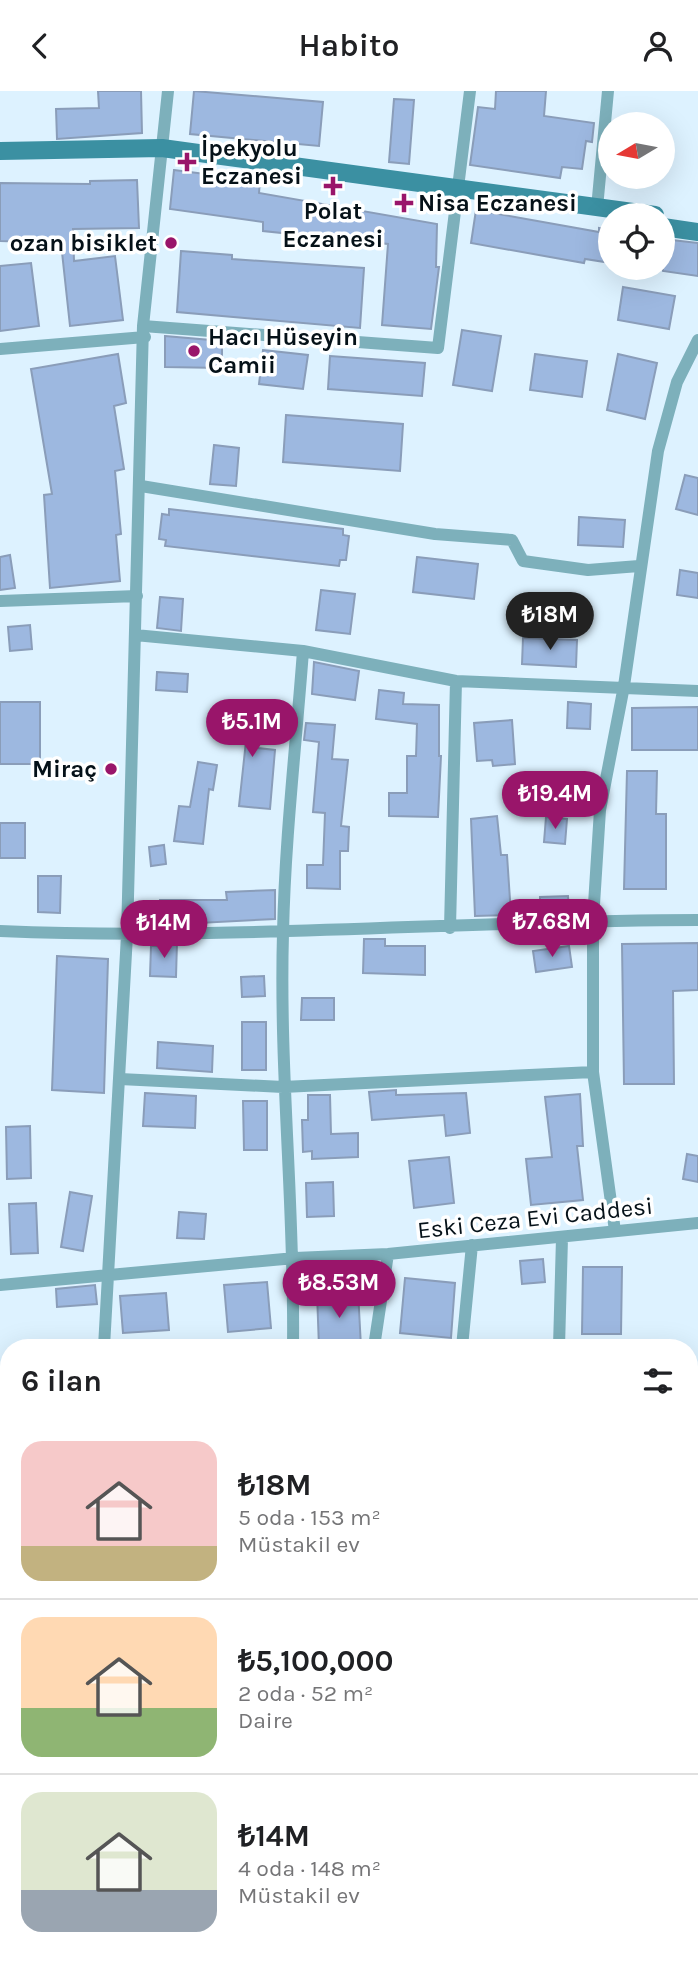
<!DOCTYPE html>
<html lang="tr">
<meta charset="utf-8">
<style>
:root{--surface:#fff;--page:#f6f6f6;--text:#202124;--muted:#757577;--line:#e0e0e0;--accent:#99156a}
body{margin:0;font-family:Karla,sans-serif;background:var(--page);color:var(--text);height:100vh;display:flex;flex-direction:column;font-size:26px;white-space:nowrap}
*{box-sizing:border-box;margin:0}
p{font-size:23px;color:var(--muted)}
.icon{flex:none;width:38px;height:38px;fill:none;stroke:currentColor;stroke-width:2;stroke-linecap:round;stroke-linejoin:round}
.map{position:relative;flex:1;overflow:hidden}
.details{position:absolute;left:0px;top:1248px;width:698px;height:625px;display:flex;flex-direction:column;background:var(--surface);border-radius:28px 28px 0 0;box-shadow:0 7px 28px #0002}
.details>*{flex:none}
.needle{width:46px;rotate:260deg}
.buttons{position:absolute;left:598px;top:21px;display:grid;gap:14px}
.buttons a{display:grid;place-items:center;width:77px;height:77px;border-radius:50%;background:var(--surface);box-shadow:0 7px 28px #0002;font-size:35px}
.price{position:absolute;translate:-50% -60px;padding:0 16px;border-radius:24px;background:var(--accent);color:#fff;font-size:23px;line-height:46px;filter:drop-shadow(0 2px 4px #0008)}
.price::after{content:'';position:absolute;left:50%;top:42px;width:21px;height:16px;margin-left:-10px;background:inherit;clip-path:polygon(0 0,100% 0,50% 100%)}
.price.active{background:#222;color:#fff}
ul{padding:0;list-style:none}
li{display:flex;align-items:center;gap:21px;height:175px;padding:0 21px}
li+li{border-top:2px solid var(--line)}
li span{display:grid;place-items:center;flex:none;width:196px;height:140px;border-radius:21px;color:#555}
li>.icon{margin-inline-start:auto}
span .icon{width:84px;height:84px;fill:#fffc;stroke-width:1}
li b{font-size:30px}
h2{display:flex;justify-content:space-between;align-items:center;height:84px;padding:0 21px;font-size:30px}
header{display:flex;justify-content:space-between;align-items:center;height:91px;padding:0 21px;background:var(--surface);font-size:32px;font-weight:600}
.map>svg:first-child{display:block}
.building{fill:#9db8e0;stroke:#8a9db9;stroke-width:2}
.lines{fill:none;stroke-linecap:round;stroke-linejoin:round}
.street{stroke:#7db0bb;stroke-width:12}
.secondary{stroke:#3b90a2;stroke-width:18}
.poi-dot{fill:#99156a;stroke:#fff;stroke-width:2.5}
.labels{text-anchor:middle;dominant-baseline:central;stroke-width:7;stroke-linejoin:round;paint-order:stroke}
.poi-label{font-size:24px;font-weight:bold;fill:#051118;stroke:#fff;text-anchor:start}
.street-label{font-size:24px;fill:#051118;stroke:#fff}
</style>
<header><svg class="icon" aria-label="back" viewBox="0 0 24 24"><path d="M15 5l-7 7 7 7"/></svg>Habito<svg class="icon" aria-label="person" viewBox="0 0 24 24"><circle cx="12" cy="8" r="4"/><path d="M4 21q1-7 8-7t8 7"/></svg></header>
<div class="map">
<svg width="698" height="1872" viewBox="0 0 698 1872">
<rect width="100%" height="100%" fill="#ddf2ff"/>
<path class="building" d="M98 0H141L142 42 57 48 56 18 99 17Z
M194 0 323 11 319 55 190 43Z
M496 0H546L544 25 594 32 592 51 586 50 582 78 562 76 560 87 470 74 478 16 495 18Z
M394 8 414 9 409 73 389 71Z
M174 79 260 90 259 102 437 133 436 176H439L431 238 382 234 388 153 263 140V131L170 118Z
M137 89 139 137 73 138 74 170 115 165 123 229 70 235 61 152 0 150V92L90 93V90Z
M476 119 599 141V137L611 139V172L585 168 584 172 471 152Z
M663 148 698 152V185L663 180Z
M181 160 232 164V168L364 177 360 237 177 221Z
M31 172 39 235 0 240V175Z
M623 196 675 205 669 238 618 229Z
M462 239 501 245 492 300 453 294Z
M165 245 222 250V277L165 276Z
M263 259 308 264 303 298 259 293Z
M118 263 126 312 114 315 124 378 115 380 121 443 116 444 120 490 50 497 44 404 52 403 31 278Z
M535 263 587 270 582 306 530 299Z
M618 263 657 272 645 328 607 319Z
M330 265 425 272 422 305 328 298Z
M286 324 403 333 400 380 283 371Z
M214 354 239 357 236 395 210 393Z
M685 384 698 387V424L676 418Z
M169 418 343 438V444L349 445 346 469H340L339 475 165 455 166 449 159 448 162 423 169 424Z
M579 426 625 429 623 456 578 454Z
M10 464 15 497 0 499V466Z
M417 466 478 473 474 508 413 501Z
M680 479 698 482V507L677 504Z
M321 499 355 503 350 543 316 539Z
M160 506 183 508 181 540 157 537Z
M30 534 32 558 10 560 8 536Z
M523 547 577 549 576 576 522 573Z
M314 571 359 580 355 609 312 603Z
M157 581 188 583 187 601 156 599Z
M379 599 404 602 403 613 439 614V665H441L438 726 389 725V702H407V665H416L417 633 376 628Z
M0 611H40V673H0Z
M568 611 591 613 590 638 567 637Z
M698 616V659H632V617Z
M225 619 262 624 258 657 275 659 270 718 239 715 246 650 222 647Z
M512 629 515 673 493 675 492 669 477 670 474 632Z
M306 632 335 634 332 668 348 669 341 735 349 736 348 760H340V798L307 797V774H323L325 722 313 721 319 651 304 649Z
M198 671 217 674 213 699 209 698 203 753 174 750 179 715 190 716Z
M627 680H657L656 723H666V798H624Z
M497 725 501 764H507L511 824 475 825 471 728Z
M546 726 567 728 565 753 544 751Z
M0 732H25V767H0Z
M164 754 166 773 151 775 149 756Z
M38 785H61L60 822 38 821Z
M275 799V828L160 834V809H227L226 801Z
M568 805 569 822 540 823V806Z
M364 848H385V855H425V884L363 882Z
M161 851H177L176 886 150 885 151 855H161Z
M698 852V899L673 900 674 993H624L622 853Z
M569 855 572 876 536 881 533 860Z
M57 865 108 868 104 1002 52 999Z
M264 885 265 905 242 906 241 886Z
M302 907H334V929H301Z
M242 931H266V979H242Z
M158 951 213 955 212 981 157 977Z
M396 999V1004L466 1002 470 1042 446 1045 444 1024 372 1029 369 1001Z
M145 1002 196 1005 195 1037 143 1035Z
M580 1003 583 1055H577L583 1109 531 1114 526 1068 552 1066 545 1006Z
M308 1004H330L331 1043 358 1042V1066L312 1068V1060L303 1061 302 1029H308Z
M243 1010H267V1059H244Z
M30 1035 31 1087 7 1088 6 1036Z
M687 1063 698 1065V1091L683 1088Z
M449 1066 454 1112 414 1117 409 1070Z
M333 1091 334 1125 307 1126 306 1092Z
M70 1101 92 1105 83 1160 61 1156Z
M36 1112 38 1162 11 1163 9 1113Z
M179 1121 206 1123 204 1148 177 1147Z
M543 1168 545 1191 522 1193 520 1170Z
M583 1176H622L621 1243H582Z
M405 1187 455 1192 451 1247 400 1242Z
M267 1191 271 1237 228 1241 224 1194Z
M95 1194 97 1213 57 1216 56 1198Z
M358 1200 361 1256H319L317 1202Z
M166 1202 169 1239 123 1242 120 1205Z"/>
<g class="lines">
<path class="street" d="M597 117 608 0
M143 235 438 257 470 0
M0 258 145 246
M141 395 435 443 512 449 523 470 588 479 639 475
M0 510 137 505
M135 544 303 560 456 590 698 600
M450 837 456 590
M0 840C233 850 465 829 698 829
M120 988 283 996 593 981
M615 1140 593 981V829L600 719 624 595 658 360 677 291 698 249
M0 1194 295 1167 388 1163 698 1132
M104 1256 127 844 143 235 168 0
M293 1256C295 1118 279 980 283 842 285 748 296 654 303 560
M374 1256 388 1163
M462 1256 472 1154
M559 1256 562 1147
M690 1525 698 1411
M690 1538H698
M0 1546 9 1547
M690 1598H698
M690 1734H698
M84 1864V1872
M327 1872V1864
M643 1872 645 1864"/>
<path class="secondary" d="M0 60 162 57 655 124
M663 136 698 141"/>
</g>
<g class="poi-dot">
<path d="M183.5 60.5h7v7h7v7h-7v7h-7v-7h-7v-7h7z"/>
<path d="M329.5 84.5h7v7h7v7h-7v7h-7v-7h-7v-7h7z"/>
<path d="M400.5 101.5h7v7h7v7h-7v7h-7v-7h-7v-7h7z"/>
<circle cx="171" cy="152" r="7"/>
<circle cx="194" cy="260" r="7"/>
<circle cx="111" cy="678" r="7"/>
</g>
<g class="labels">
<g class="poi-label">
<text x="201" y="57">İpekyolu<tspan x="201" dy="28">Eczanesi</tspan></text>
<text x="418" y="112">Nisa Eczanesi</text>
<text x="333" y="120" text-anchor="middle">Polat<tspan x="333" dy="28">Eczanesi</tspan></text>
<text x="157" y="152" text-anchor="end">ozan bisiklet</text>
<text x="208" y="246">Hacı Hüseyin<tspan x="208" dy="28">Camii</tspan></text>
<text x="97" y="678" text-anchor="end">Miraç</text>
</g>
<g class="street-label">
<text transform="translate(535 1127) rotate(-6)">Eski Ceza Evi Caddesi</text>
</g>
</g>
</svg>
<div class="buttons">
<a><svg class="needle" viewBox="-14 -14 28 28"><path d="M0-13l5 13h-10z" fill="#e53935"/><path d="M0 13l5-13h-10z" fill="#757577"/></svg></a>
<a><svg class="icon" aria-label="locate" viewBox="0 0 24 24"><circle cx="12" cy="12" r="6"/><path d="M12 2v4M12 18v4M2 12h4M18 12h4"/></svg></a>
</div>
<b class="price active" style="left:550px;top:561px">₺18M</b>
<b class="price" style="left:252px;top:668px">₺5.1M</b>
<b class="price" style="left:555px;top:740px">₺19.4M</b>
<b class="price" style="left:552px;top:868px">₺7.68M</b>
<b class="price" style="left:164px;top:869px">₺14M</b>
<b class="price" style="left:339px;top:1229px">₺8.53M</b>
<section class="details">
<h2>6 ilan<svg class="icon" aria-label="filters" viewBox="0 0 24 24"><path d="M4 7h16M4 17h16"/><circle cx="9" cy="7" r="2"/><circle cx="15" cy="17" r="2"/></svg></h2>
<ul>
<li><span style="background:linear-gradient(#f6c9c9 75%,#c2b280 0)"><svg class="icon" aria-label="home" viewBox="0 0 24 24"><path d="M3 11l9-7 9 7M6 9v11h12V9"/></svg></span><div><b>₺18M</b><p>5 oda · 153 m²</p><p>Müstakil ev</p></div></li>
<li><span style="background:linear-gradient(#ffd9b3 65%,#8fb573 0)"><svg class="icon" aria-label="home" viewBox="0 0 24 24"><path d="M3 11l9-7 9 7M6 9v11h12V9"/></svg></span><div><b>₺5,100,000</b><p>2 oda · 52 m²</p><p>Daire</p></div></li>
<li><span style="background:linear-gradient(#dfe7d0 70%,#9aa5b1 0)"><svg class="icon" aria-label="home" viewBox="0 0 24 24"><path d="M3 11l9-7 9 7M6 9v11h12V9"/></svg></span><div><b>₺14M</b><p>4 oda · 148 m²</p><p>Müstakil ev</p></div></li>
</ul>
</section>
</div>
